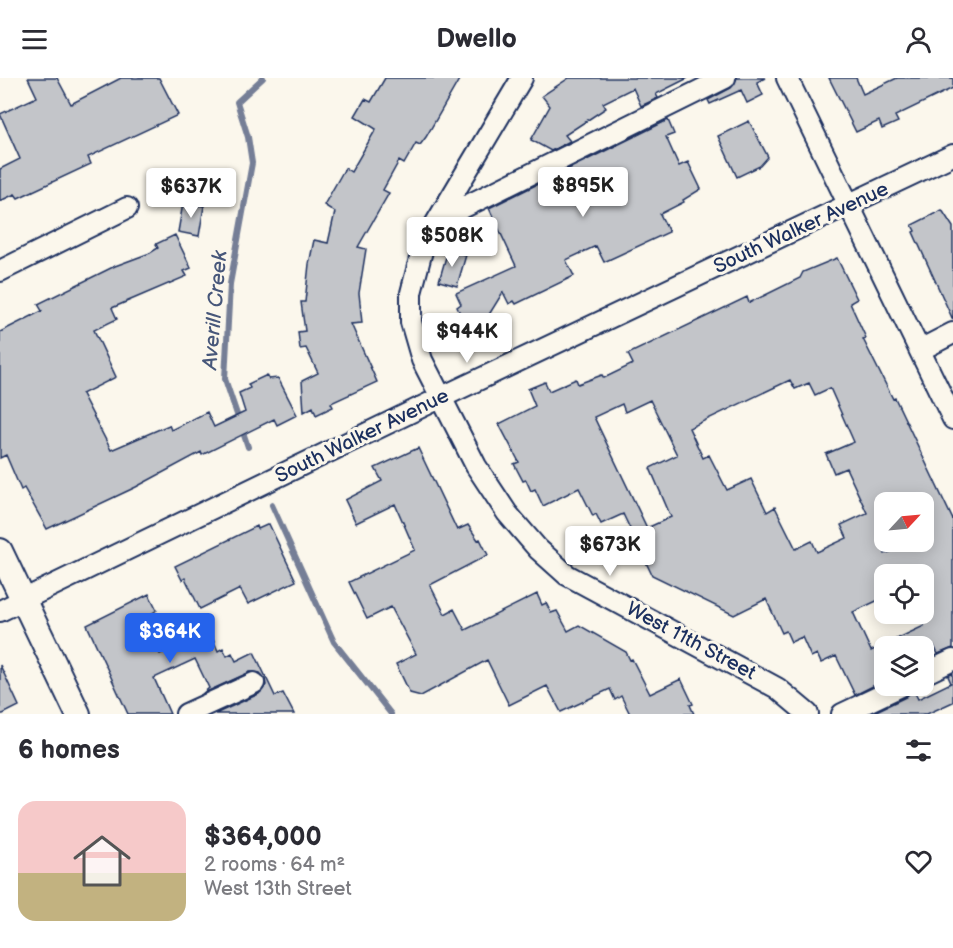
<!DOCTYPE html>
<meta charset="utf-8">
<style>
:root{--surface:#fff;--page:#f7f7f7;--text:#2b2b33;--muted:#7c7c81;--accent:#2563eb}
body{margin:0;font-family:"Balsamiq Sans",sans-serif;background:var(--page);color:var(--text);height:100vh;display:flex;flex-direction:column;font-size:22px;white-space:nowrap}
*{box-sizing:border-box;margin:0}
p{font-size:20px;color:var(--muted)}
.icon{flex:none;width:33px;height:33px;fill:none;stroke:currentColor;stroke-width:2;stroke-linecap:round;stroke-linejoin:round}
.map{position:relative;height:636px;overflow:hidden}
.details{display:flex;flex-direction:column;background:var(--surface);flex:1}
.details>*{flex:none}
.needle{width:39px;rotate:64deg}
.fabs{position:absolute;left:874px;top:414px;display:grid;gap:12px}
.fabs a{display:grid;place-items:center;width:60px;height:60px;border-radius:12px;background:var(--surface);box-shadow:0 3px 15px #0003;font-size:30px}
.price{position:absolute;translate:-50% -51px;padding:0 14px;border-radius:6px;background:#fff;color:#222;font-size:20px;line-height:39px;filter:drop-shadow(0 2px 3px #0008)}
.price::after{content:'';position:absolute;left:50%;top:36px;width:18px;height:14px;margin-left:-9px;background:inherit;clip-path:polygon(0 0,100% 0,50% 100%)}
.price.current{background:var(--accent);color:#fff}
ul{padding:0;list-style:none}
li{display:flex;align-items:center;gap:18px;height:150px;padding:0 18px}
li span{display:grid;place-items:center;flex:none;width:168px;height:120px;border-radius:18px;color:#555}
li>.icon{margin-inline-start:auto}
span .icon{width:72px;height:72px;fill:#fffc;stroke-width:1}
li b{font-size:26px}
h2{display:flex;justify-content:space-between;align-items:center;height:72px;padding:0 18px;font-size:26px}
header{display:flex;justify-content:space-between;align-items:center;height:78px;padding:0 18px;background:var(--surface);font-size:27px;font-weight:700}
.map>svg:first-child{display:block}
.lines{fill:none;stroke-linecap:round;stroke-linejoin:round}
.stream{stroke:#747e96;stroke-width:6}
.building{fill:#c3c5c9;stroke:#1b2f5e;stroke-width:1.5;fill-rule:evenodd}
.minor-casing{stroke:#1b2f5e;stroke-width:24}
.major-casing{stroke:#1b2f5e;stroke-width:28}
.minor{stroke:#fbf7ec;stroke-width:20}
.major{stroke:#fbf7ec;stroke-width:24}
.labels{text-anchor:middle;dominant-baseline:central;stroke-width:6;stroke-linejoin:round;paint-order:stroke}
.street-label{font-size:20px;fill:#1b2f5e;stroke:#fbf7ec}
.water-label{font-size:21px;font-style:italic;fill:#47577a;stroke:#fbf7ec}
</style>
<header><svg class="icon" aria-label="menu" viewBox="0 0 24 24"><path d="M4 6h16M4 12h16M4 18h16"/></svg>Dwello<svg class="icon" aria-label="person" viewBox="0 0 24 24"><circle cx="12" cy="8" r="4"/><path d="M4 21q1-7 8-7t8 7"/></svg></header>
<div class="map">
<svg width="953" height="636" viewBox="0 0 953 636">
<rect width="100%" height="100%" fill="#fbf7ec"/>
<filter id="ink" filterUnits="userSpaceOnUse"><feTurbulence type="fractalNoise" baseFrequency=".0167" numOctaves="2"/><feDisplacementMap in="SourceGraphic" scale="12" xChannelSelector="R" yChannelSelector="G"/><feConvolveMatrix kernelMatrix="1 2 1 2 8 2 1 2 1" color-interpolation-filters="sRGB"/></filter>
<g filter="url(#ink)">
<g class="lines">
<path class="stream" d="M248 369 225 301 230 206 252 85 248 59 237 24 263 0
M272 427 334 564 391 636"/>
</g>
<path class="building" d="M28 0H57L71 26 121 0H159L178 37 88 79 91 86 18 120 15 116 0 123V91L20 81 0 36 37 19Z
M385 0H460L426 59 420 67 416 65 404 86 399 83 383 112 389 115 358 169 366 171 359 215 362 245 351 246 377 304 331 325 333 329 316 337 313 329 304 334 302 303 318 295 306 270 300 271 298 254 305 253 301 224H305L309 186 314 162 328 165 335 134 324 127 345 90 351 94 376 51 355 38 365 21 371 24Z
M569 0H688L656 16 658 20 641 28 633 10 603 25 606 30 565 57 570 63 551 73 531 62 550 28 542 18Z
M737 0H765L757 4 763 17 747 25 741 12 710 26 708 22 731 10Z
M829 0H856L863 16 897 0H953V10L895 38 898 44 882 51 879 43 856 54Z
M668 42 674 56 666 59 679 88 688 84 701 111 683 122 684 124 660 136 669 154 604 184 596 168 566 182 574 198 516 226 514 223 509 226 503 214 487 240 467 250 457 229 461 226 456 215 516 188 489 130Z
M749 43 768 79 760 88 737 99 718 58Z
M183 125 204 128 199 158 178 154Z
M942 132 953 149V242L913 154 915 153 912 147Z
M175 157 191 190 184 193 187 198 112 230 117 241 94 252 116 299 82 316 111 372 169 347 171 352 207 334 214 349 245 334 239 315 250 310 248 306 267 297 269 301 278 300 297 337 277 347 274 341 202 377 201 374 136 409 47 451 24 410 21 412 6 377 0 380V254L42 233 38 226 115 188 150 175 158 170 156 166Z
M448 172 466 177 457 208 439 203Z
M837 180 857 221 850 225 866 260 863 261 893 321 895 320 953 442V570L938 576 934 568H885V602L855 617 836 578 821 585 817 576 811 579 802 559 791 564 786 553 782 555 766 521 734 537 652 497 623 436 601 446 596 436 593 438 579 410 543 428 535 411 531 413 526 402 523 403 514 386 519 384 499 346 535 328 528 311 545 304 549 313 576 301 578 306 602 297 604 300 633 286 628 276 747 219 749 225 800 200 803 194ZM790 302 795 311 809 305 815 317 830 310 854 364 826 376 834 395 846 390 867 435 841 447 847 460 817 474 812 463 796 471 775 429 767 434 751 401 727 412 709 377 703 380 689 350ZM650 322 677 377 650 390 671 439 647 450 594 339 622 326 625 334ZM885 424H924V464H914L885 476ZM885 496H924V536H918L924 548 871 573 853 534 885 519Z
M418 370 457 452 468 447 478 462 480 461 488 477 430 507 445 536 454 531 465 552 537 516 542 527 546 525 551 535 557 533 568 553 579 547 626 574 630 582 632 581 650 616 681 601 693 626 690 627 694 636H630L621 618 615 622 610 611 561 634 547 608 509 627 487 582 421 618 410 615 396 586 416 576 391 529 367 541 349 504 415 472 395 426 356 445 345 422 382 403 375 390Z
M269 446 296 503 248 526 240 511 200 531 185 500 182 502 175 488 257 448 258 451Z
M149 516 157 532 151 536 152 539 143 543 160 576 203 555 206 562 212 559 218 573 223 570 227 578 232 575 236 583 254 574 275 618 283 615 294 636H215L259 616 266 607 265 601 260 595 250 594 202 616 209 610 195 581 154 600 170 636H128L87 547Z
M0 587 19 628 3 636H0Z
M953 595V624L927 636H870L906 619 913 611 918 621 951 605 948 598Z"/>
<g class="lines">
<defs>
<path id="minor" d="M522 0 424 165 411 215V244L422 282 476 388 507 435 538 471 567 497 777 610 808 636
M787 0 953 341
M438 142 725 0
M0 193 127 130
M920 272 953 255
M0 533 440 320 953 77
M924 596 953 582
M186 636 254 605
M842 636 901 608"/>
<path id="major" d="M0 473 78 636"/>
</defs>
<use href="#minor" class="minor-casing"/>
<use href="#major" class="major-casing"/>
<use href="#minor" class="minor"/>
<use href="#major" class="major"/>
</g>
</g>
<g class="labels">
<g class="street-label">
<text transform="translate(801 150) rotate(-25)">South Walker Avenue</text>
<text transform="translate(362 358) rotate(-26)">South Walker Avenue</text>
<text transform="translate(691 563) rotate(28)">West 11th Street</text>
</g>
<g class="water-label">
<text transform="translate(215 232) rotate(-85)">Averill Creek</text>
</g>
</g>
</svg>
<div class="fabs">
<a><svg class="needle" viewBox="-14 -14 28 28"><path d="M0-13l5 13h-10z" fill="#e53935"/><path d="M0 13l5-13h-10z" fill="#7c7c81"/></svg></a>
<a><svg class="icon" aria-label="locate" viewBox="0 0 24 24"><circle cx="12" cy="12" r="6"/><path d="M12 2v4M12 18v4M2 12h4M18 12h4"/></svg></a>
<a><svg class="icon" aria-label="layers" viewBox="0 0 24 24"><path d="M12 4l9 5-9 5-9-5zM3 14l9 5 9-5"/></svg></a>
</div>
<b class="price" style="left:583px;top:140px">$895K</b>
<b class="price" style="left:191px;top:141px">$637K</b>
<b class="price" style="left:452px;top:190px">$508K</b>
<b class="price" style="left:467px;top:286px">$944K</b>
<b class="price" style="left:610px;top:499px">$673K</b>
<b class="price current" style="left:170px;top:586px">$364K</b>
</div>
<section class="details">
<h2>6 homes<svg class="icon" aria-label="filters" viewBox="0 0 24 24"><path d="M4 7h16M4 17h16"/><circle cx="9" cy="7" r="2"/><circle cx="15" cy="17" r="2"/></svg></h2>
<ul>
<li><span style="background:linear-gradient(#f6c9c9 60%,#c2b280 0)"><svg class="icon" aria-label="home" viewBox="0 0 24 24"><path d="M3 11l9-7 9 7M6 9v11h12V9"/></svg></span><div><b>$364,000</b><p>2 rooms · 64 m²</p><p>West 13th Street</p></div><svg class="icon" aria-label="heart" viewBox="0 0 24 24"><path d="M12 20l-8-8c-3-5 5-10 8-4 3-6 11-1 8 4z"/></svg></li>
</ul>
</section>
